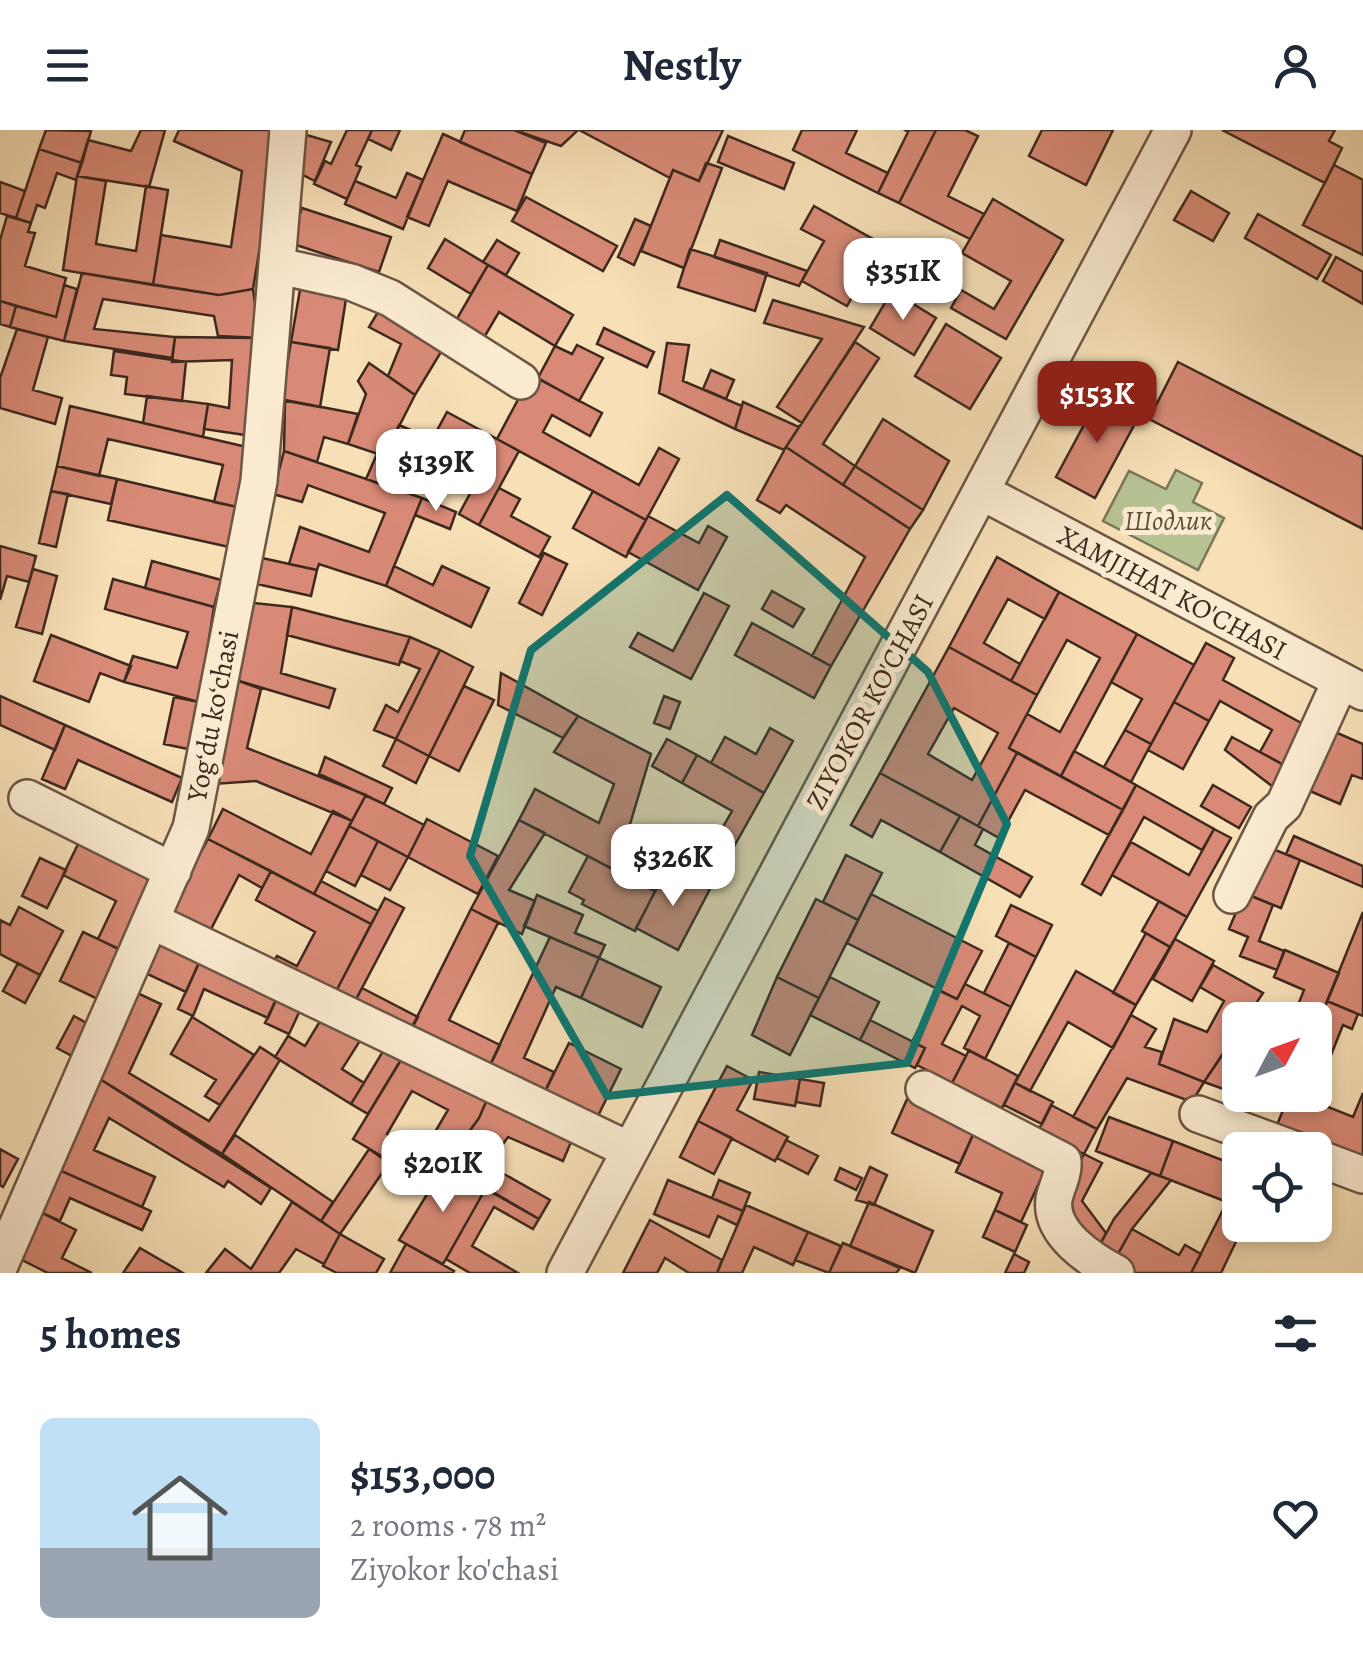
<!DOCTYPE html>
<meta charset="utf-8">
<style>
:root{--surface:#fff;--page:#f6f6f7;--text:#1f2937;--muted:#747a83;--line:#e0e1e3;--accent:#8f2418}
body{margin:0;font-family:Alegreya,serif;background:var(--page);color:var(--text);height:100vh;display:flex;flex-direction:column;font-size:38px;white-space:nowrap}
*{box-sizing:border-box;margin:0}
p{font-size:32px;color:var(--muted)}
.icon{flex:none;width:55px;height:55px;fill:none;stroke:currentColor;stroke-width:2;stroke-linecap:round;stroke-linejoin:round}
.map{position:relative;height:1143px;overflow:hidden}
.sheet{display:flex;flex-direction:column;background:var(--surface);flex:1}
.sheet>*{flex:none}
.needle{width:65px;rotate:49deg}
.controls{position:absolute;left:1222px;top:872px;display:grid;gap:20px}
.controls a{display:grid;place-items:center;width:110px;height:110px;border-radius:15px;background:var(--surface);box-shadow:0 5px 15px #0003;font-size:50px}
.price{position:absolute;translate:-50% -85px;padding:0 22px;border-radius:20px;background:#fff;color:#222;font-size:32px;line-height:65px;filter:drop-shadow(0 2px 5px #0008)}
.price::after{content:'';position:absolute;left:50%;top:60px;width:30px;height:22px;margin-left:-15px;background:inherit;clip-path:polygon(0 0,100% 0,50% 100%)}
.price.current{background:var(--accent);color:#fff}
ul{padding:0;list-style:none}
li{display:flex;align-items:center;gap:30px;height:250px;padding:0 40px}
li+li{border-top:2px solid var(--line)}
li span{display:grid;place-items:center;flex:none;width:280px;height:200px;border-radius:15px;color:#555}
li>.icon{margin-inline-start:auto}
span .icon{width:120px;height:120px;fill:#fffc;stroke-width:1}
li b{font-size:42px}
h2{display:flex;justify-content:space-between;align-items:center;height:120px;padding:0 40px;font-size:42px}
header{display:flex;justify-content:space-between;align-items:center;height:130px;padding:0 40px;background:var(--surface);font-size:45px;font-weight:600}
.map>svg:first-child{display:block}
.green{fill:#b7c393;stroke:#7a7658;stroke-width:2.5}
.building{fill:#d88a76;stroke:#3e291e;stroke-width:2.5;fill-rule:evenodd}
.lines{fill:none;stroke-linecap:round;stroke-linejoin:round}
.minor-casing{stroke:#6c5644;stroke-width:40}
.minor{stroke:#faead0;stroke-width:35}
.marked{fill:#0f766e;fill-opacity:0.2;stroke:#0f766e;stroke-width:8;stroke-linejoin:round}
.labels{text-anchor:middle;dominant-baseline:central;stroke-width:10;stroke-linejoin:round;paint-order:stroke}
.park-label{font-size:28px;font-style:italic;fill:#5c503b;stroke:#faead0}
.street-label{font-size:28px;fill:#3e291e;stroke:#faead0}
</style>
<header><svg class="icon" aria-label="menu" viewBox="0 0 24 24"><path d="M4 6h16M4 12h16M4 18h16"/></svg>Nestly<svg class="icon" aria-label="person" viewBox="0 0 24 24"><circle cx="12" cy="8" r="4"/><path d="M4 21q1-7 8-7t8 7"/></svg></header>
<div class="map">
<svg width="1363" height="1143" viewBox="0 0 1363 1143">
<rect width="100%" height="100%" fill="#f7dfb6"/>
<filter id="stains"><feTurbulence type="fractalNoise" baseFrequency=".002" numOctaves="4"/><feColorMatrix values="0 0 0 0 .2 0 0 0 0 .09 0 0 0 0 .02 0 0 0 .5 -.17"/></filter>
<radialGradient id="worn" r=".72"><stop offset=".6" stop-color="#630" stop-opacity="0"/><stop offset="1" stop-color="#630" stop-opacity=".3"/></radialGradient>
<path class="green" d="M1176 340 1202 353 1193 372 1224 388 1198 440 1103 391 1129 341 1166 359Z"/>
<path class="building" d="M46 0 91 1 82 33 39 19Z
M141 0H165L149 57 77 46 88 10 131 21Z
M179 0H279L253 159 219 165 153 155 161 105 231 117 242 41 174 11Z
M347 0H372L356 35 361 37 347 69 314 54 325 31 331 34Z
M372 0H400L391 20 368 9Z
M465 0H514L546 13 532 44 460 12Z
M514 0H578L561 16Z
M579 0H723L699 51 673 40 670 48Z
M802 0H857L846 23 888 43 878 63 793 20Z
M905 0H936L899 73 878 63 908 2Z
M936 0H965L978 6 948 66 984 84 970 109 899 73Z
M1042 0H1113L1086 55 1029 26Z
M1222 0H1335L1329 11 1342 18 1325 53Z
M303 4 331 12 315 51 293 40Z
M443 4 532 44 517 81 448 51 429 96 407 87Z
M728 6 794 33 784 59 718 32Z
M39 19 82 33 76 50 57 43 45 78 37 75 31 93 16 88Z
M706 33 722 38 684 138 641 121 673 40 699 51Z
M1334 35 1363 50V125L1303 95Z
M407 43 423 50 403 99 345 74 355 51 396 68Z
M77 46 106 51 96 114 136 121 146 56 168 60 153 155 63 140Z
M0 52 25 61 16 88 0 83Z
M1191 61 1229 83 1213 111 1174 90Z
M526 67 617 116 603 141 512 91Z
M993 69 1063 110 1006 209 951 178 961 160 994 179 1011 151 962 123Z
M814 76 882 114 847 176 802 151 824 111 801 99Z
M302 78 391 107 379 142 290 113Z
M1258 84 1331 125 1317 149 1245 108Z
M7 86 31 93 28 102 35 103 25 136 66 148 56 187 0 171V110Z
M635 89 651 96 634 135 618 127Z
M445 109 488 135 471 164 428 138Z
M497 110 519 123 506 145 483 132Z
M720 110 807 141 799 156 714 127Z
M690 119 767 143 755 181 678 157Z
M1336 127 1363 142V174L1323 151Z
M906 133 932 148 924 162 898 146Z
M488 135 573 185 555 216 499 182 479 216 451 199Z
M82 143 219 165 253 159 260 208 218 206 214 186 103 169 94 199 175 207 172 228 64 211Z
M302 148 348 156 338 220 291 212Z
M64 155 77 159 64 211 10 197 16 176 56 187Z
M892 161 936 188 914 225 870 198Z
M773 170 864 197 802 293 777 277 822 209 764 193Z
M0 171 16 176 10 197 0 194Z
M381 177 447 212 415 265 388 246 401 214 369 197Z
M946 194 1001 228 970 279 915 246Z
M604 198 654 222 647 237 597 214Z
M17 199 48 207 33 260 62 268 55 294 0 278V248Z
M175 207 260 208 252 306 204 299 208 274 229 278 232 230 172 232Z
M291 212 330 218 320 277 281 270Z
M855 212 879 228 823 314 855 336 843 355 786 317Z
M667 213 689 215 683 251 742 276 735 299 659 263Z
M577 215 603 228 579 271 538 248 555 216 572 224Z
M114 221 186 232 182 271 125 264 127 247 111 245Z
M1178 232 1363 327V399L1149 289Z
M369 233 415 265 384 326 348 314 366 264 358 251Z
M711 240 734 250 726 269 703 259Z
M531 245 602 283 590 306 552 285 543 302 639 355 659 318 679 329 646 390 497 309Z
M1100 265 1139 286 1095 368 1056 347Z
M147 266 208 274 203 307 143 293Z
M285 270 358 284 348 314 324 307 317 332 284 321Z
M743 272 799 297 784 320 735 299Z
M70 276 251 318 237 377 214 372 223 335 108 309 99 346 57 336Z
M447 282 519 321 479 395 459 384 473 358 421 330Z
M883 289 949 331 923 380 855 336Z
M399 295 429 308 405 363 366 349 377 324 384 326Z
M786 317 910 399 831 536 812 526 865 427 786 375 780 383 757 370Z
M284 321 422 368 386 456 319 434 317 440 289 434 300 397 369 422 385 383 308 355 302 372 273 364Z
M57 336 117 349 111 374 51 361Z
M855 336 923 380 910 399 843 355Z
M117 349 237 377 229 417 108 390Z
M499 358 520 369 511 386 550 407 539 427 479 395Z
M51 361 68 364 56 417 39 413Z
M593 361 646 390 626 427 573 398Z
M422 368 456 382 450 399 415 385Z
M648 386 699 413 708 396 727 407 698 460 628 422Z
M0 416 36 426 29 452 7 446 0 470Z
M544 423 567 434 542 485 519 473Z
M997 427 1059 462 1045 489 1008 469 984 513 1020 534 1011 551 949 517Z
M262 428 317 440 311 466 257 454Z
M152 431 221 450 214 477 145 458Z
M394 436 433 455 442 436 489 458 471 497 386 456Z
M33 439 57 446 42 504 16 497Z
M113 449 214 477 199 572 124 552 133 526 177 538 188 502 105 479Z
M772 461 804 479 793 497 762 479Z
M1059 462 1137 504 1061 646 1009 618 1027 584 1060 602 1100 528 1067 510 1037 565 1011 551Z
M704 463 729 476 691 549 630 517 638 503 673 521Z
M253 473 292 477 281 543 335 559 329 578 236 550Z
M292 477 410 507 399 535 287 505Z
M752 493 831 536 814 568 735 525Z
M1137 504 1194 535 1151 614 1125 600 1142 569 1111 552Z
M51 505 131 536 124 552 100 543 89 572 34 551Z
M410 507 440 520 396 609 374 600 386 575 398 582 420 539 400 531Z
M1206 513 1234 528 1223 550 1314 600 1293 640 1260 622 1272 600 1220 571 1209 591 1174 572Z
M949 517 1037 565 1009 618 1017 623 978 696 880 643ZM954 578 998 603 972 650 928 624Z
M440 520 473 537 429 626 396 609Z
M501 543 578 586 563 608 498 575Z
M236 550 261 559 247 618 366 665 352 691 256 651 214 654Z
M464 556 494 570 459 641 429 626Z
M0 566 65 595 55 620 0 595Z
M664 566 680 572 670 599 654 593Z
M174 567 199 572 188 619 164 614Z
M1174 572 1209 591 1183 639 1148 620Z
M578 586 651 624 616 741 519 690 535 659 599 693 614 654 554 622Z
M65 595 182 648 172 672 78 630 65 659 42 649Z
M770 598 793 611 764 663 711 633 725 607 756 624Z
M1125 600 1151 614 1131 652 1104 637Z
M1335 602 1363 614V649L1352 645 1340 674 1310 661Z
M1232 607 1293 640 1281 663 1225 620Z
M396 609 429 626 416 653 383 636Z
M667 609 697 625 682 653 652 636Z
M1074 621 1136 655 1123 680 1061 646Z
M1017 623 1123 680 1109 705 1025 660 999 708 978 696Z
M697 625 764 663 732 720 715 711 732 681 682 653Z
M325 627 392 658 384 674 319 644Z
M880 643 960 686 940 722 881 690 872 707 851 695Z
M1136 655 1214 699 1202 720 1144 687 1101 765 1082 754Z
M1213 655 1251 677 1239 698 1201 676Z
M366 665 424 695 408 727 349 696Z
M223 679 311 724 333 681 352 691 314 764 208 709Z
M960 686 983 699 975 715 1032 747 1020 767 940 722Z
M427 689 498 726 478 764 408 727Z
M519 690 545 703 509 760 535 771 522 804 471 779Z
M349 696 378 711 355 756 326 741Z
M1214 699 1231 708 1187 787 1112 745 1131 712 1189 745Z
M82 706 161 744 124 822 98 809 116 771 63 745Z
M1294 706 1363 736V757L1286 724Z
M208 709 271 741 262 758 239 745 210 801 170 780Z
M378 711 408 727 390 760 361 745Z
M1263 715 1300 730 1281 778 1244 763Z
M635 720 668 737 655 761 623 745Z
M846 725 882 743 858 790 823 772Z
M588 726 655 761 635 801 582 774 584 770 569 762Z
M40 728 66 740 47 778 22 766Z
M668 737 710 759 678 820 636 798Z
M271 741 371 794 332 869 271 837 277 826 297 836 315 802 256 770Z
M321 751 378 781 371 794 314 764Z
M1244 763 1273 775 1259 811 1284 821 1277 840 1240 826 1248 807 1229 799Z
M871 764 982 821 957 869 847 813Z
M537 765 583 785 575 803 605 815 599 828 524 796Z
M385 768 404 778 351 879 332 869Z
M816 769 858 790 819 868 777 847Z
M1159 771 1187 787 1170 817 1142 801Z
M1011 775 1052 795 1036 827 996 806Z
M19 777 63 801 40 845 0 824V790L10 795Z
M471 779 498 793 449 890 500 915 485 946 407 907Z
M1363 782V886L1327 871Z
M83 802 128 823 104 872 60 851Z
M1146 803 1170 817 1136 875 1113 863Z
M160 806 202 826 186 862 143 842Z
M550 807 599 828 581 868 556 857 524 928 554 942 540 972 485 946Z
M1175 809 1214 831 1192 871 1153 849Z
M1009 813 1036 827 1011 877 984 863Z
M1285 820 1339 843 1315 901V890H1292L1304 860 1274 847Z
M202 826 280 861 268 888 204 859 193 886 178 879Z
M599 828 661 857 642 897 581 868Z
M18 833 40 845 25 873 3 861Z
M1213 835 1263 863 1245 890H1240V898L1204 952 1159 934 1174 889 1207 902 1224 871 1200 857Z
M1076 841 1136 875 1113 918 1068 892 1030 961 1015 953Z
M777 847 819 868 790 925 752 905Z
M830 847 879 872 860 910 810 885Z
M965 854 1011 877 985 929 964 918 980 886 962 876 942 914 966 926 952 953 917 935 925 918 912 912 938 860 957 869Z
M362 858 418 887 407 907 351 879Z
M133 861 161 874 129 943 209 991 260 917 280 930 222 1024 95 946Z
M280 861 304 872 289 904 265 893Z
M1327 871 1358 884 1352 899 1343 895 1315 965V901Z
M325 883 363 906 342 939 364 953 351 974 275 927 288 906 305 916Z
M1131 885 1156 899 1145 917 1162 922 1159 934 1204 952 1192 972 1127 948 1097 999 1073 987Z
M74 886 90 895 74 927 57 918Z
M192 887 254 925 220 975 205 966 216 950 171 924Z
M870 890 925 918 915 938 860 910Z
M1233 909 1240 912V965L1204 952Z
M569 913 621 939 592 998 540 972Z
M385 918 402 928 368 984 351 974Z
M969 920 1018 946 1002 978 952 953Z
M404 925 490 963 479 988 430 1055 353 1009ZM412 961 448 980 422 1024 387 1004Z
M727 936 753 950 737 980 788 1007 775 1031 698 991Z
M759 942 800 949 795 976 754 969Z
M95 946 271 1058 261 1074 228 1051 224 1057 109 988 94 1020 155 1047 142 1077 57 1039Z
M800 949 824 953 820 976 796 972Z
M1015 953 1053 972 1042 994 1004 975Z
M490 963 576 1000 563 1031 508 1007 483 1042 452 1026 479 988Z
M1363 963V1030L1277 995 1289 965H1315L1313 971 1353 987Z
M1241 965H1289L1283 980Z
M908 967 976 998 960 1034 892 1003Z
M1051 975 1097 999 1084 1024 1038 1001Z
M1109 987 1173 1011 1160 1046 1096 1021Z
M698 991 732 1008 714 1044 680 1027Z
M976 998 1049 1031 1021 1092 995 1080 1002 1063 956 1042Z
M235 1005 333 1072 321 1091 222 1024Z
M786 1010 818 1026 808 1044 777 1028Z
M1173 1011 1240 1037 1232 1074 1160 1046Z
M0 1019 18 1029 3 1057 0 1055Z
M369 1019 389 1033 340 1104 321 1091Z
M1084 1024 1102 1033 1082 1071 1106 1103 1096 1122 1065 1075 1067 1055Z
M445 1035 486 1058 443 1134 399 1110Z
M870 1037 887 1045 874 1075 856 1070Z
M840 1038 862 1048 856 1060 835 1050Z
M57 1039 151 1081 142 1100 70 1068 60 1091 38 1081Z
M1151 1043 1171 1050 1132 1099 1114 1131 1096 1122 1114 1089Z
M504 1044 550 1070 539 1089 493 1063Z
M668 1050 743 1081 737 1095 718 1086 709 1107 654 1084Z
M719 1050 750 1063 743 1081 712 1068Z
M486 1058 539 1089 533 1099 494 1077 472 1116 518 1143H470L446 1129Z
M292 1072 340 1104 324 1134 296 1119 279 1143H206L225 1119 251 1139Z
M869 1072 933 1101 915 1143 850 1116Z
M1227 1072 1240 1077V1095H1244L1221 1143H1191Z
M746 1075 808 1102 793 1135 754 1117 742 1143H717Z
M995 1080 1027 1095 1015 1122 983 1107Z
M38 1081 76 1100 62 1128 92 1143H48L16 1127Z
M650 1090 722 1130 717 1143H689L665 1128 657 1143H623Z
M1132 1099 1179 1125 1185 1115 1201 1124 1191 1143H1135L1114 1131Z
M808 1102 841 1116 829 1143 795 1130Z
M340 1104 384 1129 376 1143H337L323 1136Z
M843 1113 850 1116 900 1138 896 1143H829Z
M406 1114 454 1141 453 1143H390Z
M140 1118 183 1143H123Z
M1014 1124 1029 1132 1024 1143H1005Z"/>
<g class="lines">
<defs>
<path id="minor" d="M279 136 351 152 390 168 521 251
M982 362 1363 562
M27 668 173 741
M1232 765 1271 687 1284 675 1340 552
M152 791 629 1020
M924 959 1063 1031C1064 1045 1057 1055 1054 1069 1049 1103 1091 1130 1116 1143
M1198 984 1296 1020
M1315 1027 1363 1045
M0 1135 191 698 259 351 288 0
M565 1143 1173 0"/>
</defs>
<use href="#minor" class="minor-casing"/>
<use href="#minor" class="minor"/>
</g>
<path class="marked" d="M727 365 928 542 1007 694 907 933 607 966 470 726 531 520Z"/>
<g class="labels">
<g class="park-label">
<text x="1168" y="391">Шодлик</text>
</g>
<g class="street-label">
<text transform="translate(1172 463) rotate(28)">XAMJIHAT KO'CHASI</text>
<text transform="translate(870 572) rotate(-62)">ZIYOKOR KO'CHASI</text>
<text transform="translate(213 586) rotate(-79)">Yogʻdu koʻchasi</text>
</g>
</g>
<rect width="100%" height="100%" filter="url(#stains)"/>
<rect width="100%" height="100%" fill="url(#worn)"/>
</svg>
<div class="controls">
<a><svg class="needle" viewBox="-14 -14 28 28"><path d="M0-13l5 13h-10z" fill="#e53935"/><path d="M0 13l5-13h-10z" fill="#747a83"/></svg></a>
<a><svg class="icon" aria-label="locate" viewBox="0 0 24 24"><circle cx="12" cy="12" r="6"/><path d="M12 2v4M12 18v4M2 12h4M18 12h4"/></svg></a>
</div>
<b class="price" style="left:903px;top:193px">$351K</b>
<b class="price current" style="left:1097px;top:316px">$153K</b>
<b class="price" style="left:436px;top:384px">$139K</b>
<b class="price" style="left:673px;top:779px">$326K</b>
<b class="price" style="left:443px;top:1085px">$201K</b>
</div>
<section class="sheet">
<h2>5 homes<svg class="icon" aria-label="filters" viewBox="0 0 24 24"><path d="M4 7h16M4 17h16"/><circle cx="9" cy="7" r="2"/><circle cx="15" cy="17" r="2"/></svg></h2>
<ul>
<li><span style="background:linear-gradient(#bfe0f5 65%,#9aa5b1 0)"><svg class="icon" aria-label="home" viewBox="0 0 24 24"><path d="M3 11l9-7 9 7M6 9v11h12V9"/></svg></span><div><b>$153,000</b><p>2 rooms · 78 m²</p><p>Ziyokor ko'chasi</p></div><svg class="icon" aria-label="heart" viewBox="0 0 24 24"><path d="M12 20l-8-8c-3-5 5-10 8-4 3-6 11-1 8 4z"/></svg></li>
</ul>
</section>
